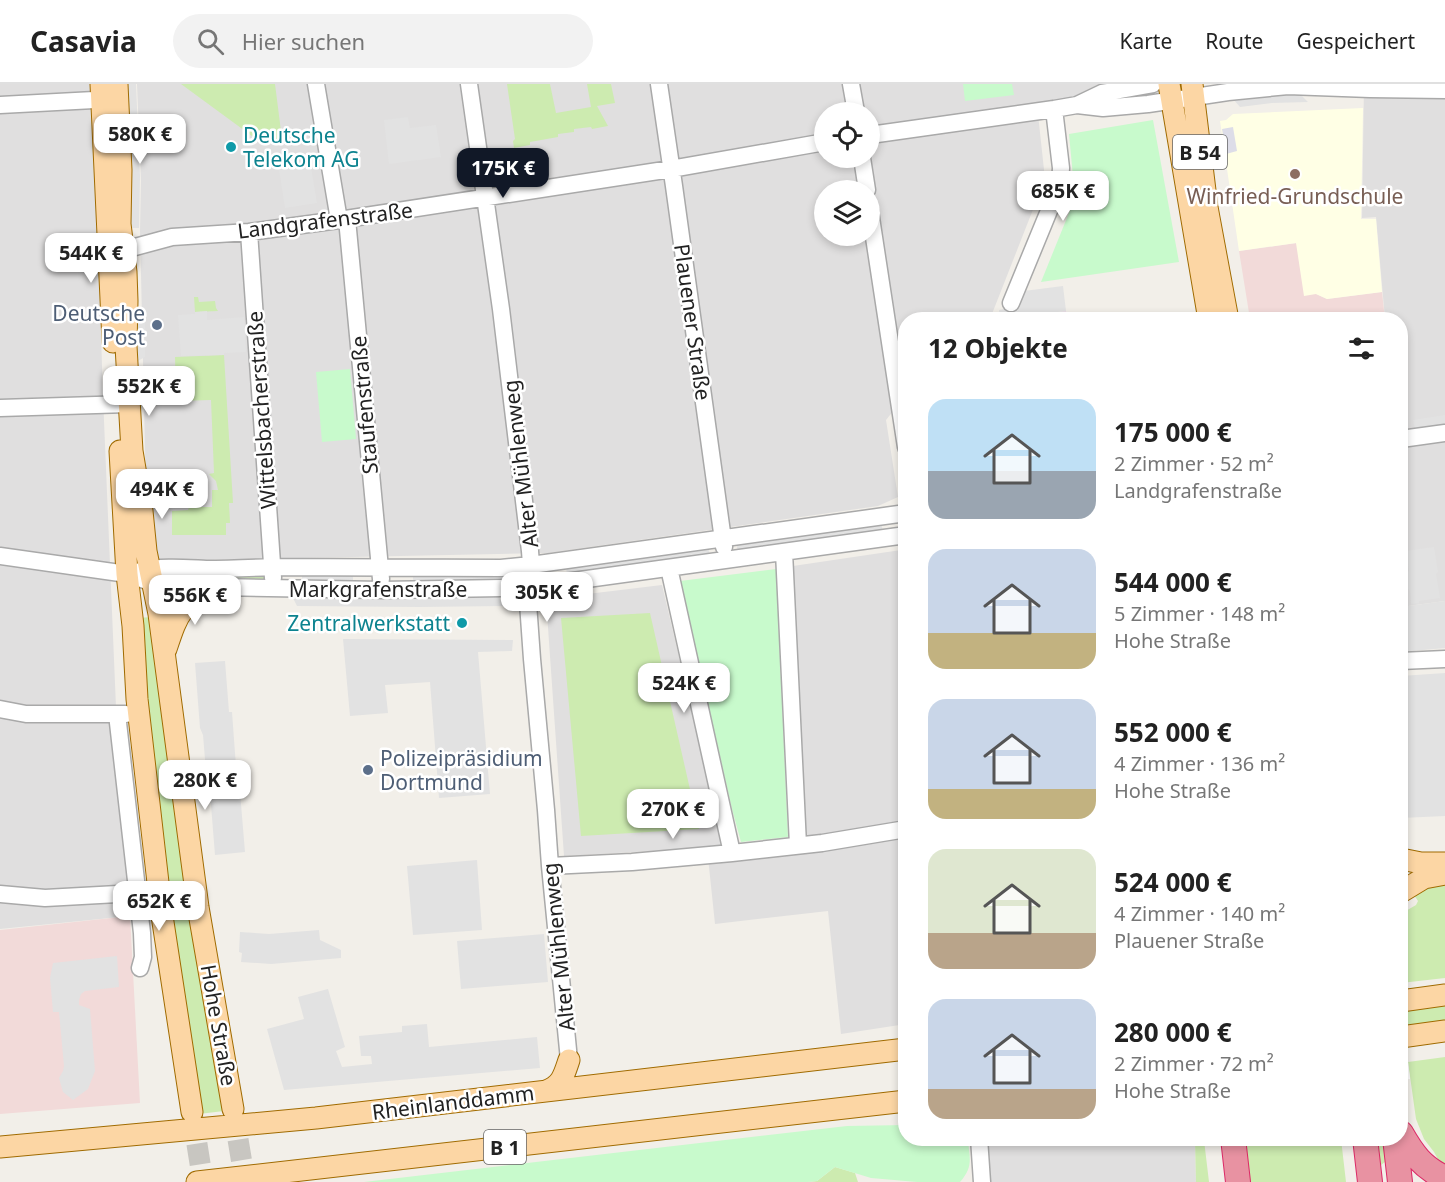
<!DOCTYPE html>
<html lang="de">
<meta charset="utf-8">
<style>
:root{--surface:#fff;--page:#f2f2f2;--text:#222;--muted:#767676;--line:#e0e0e0;--accent:#111827}
body{margin:0;font-family:"Noto Sans",sans-serif;background:var(--page);color:var(--text);height:100vh;display:flex;flex-direction:column;font-size:22px;white-space:nowrap}
*{box-sizing:border-box;margin:0}
p{font-size:20px;color:var(--muted)}
.icon{flex:none;width:33px;height:33px;fill:none;stroke:currentColor;stroke-width:2;stroke-linecap:round;stroke-linejoin:round}
.map{position:relative;flex:1;overflow:hidden}
.drawer{position:absolute;left:898px;top:228px;width:510px;height:834px;display:flex;flex-direction:column;background:var(--surface);border-radius:24px;box-shadow:0 3px 9px #0003}
.drawer>*{flex:none}
.controls{position:absolute;left:814px;top:18px;display:grid;gap:12px}
.controls a{display:grid;place-items:center;width:66px;height:66px;border-radius:50%;background:var(--surface);box-shadow:0 3px 9px #0003;font-size:30px}
.price{position:absolute;translate:-50% -51px;padding:0 14px;border-radius:12px;background:#fff;color:#222;font-size:20px;line-height:39px;filter:drop-shadow(0 2px 3px #0008)}
.price::after{content:'';position:absolute;left:50%;top:36px;width:18px;height:14px;margin-left:-9px;background:inherit;clip-path:polygon(0 0,100% 0,50% 100%)}
.price.current{background:var(--accent);color:#fff}
ul{padding:0;list-style:none}
li{display:flex;align-items:center;gap:18px;height:150px;padding:0 30px}
li span{display:grid;place-items:center;flex:none;width:168px;height:120px;border-radius:18px;color:#555}
li>.icon{margin-inline-start:auto}
span .icon{width:72px;height:72px;fill:#fffc;stroke-width:1}
li b{font-size:26px}
h2{display:flex;justify-content:space-between;align-items:center;height:72px;padding:0 30px;font-size:26px}
header{display:flex;align-items:center;gap:36px;box-sizing:border-box;height:84px;padding:0 30px;background:var(--surface);border-bottom:2px solid var(--line)}
header strong{font-size:28px}
nav{display:flex;gap:33px;margin-inline-start:auto;font-size:21px}
.search{width:420px;height:54px;background:var(--page);display:flex;align-items:center;gap:15px;box-sizing:border-box;padding:0 21px;border-radius:33px;color:var(--muted);font-size:22px}
.map>svg:first-child{display:block}
.residential{fill:#e0dfdf;fill-rule:evenodd}
.commercial{fill:#f2dad9}
.industrial{fill:#ebdbe8}
.education{fill:#ffffe5}
.grass{fill:#cdebb0}
.park{fill:#c8facc}
.parking{fill:#e2e2e2}
.plaza{fill:#dddde8}
.pier{fill:#fff}
.lines{fill:none;stroke-linecap:round;stroke-linejoin:round}
.major-tunnel{stroke:#c8c6c1;stroke-width:21;stroke-dasharray:21 10;stroke-linecap:butt}
.minor-casing{stroke:#a9a9a9;stroke-width:19}
.major-casing{stroke:#a06b00;stroke-width:23}
.highway-casing{stroke:#dc2a67;stroke-width:26}
.minor{stroke:#fff;stroke-width:16}
.major{stroke:#fcd6a4;stroke-width:21}
.highway{stroke:#e892a2;stroke-width:24}
.culture-dot{fill:#0f9aa8;stroke:#fff;stroke-width:2}
.education-dot{fill:#8d6e63;stroke:#fff;stroke-width:2}
.service-dot{fill:#5c6f8a;stroke:#fff;stroke-width:2}
.labels{text-anchor:middle;dominant-baseline:central;stroke-width:5;stroke-linejoin:round;paint-order:stroke}
.shield{fill:#fff;stroke:#646464;stroke-width:1.5}
.shield-label{font-size:20px;font-weight:bold;fill:#222}
.culture-label{font-size:21px;fill:#0d838f;stroke:#fff;text-anchor:start}
.education-label{font-size:21px;fill:#785e54;stroke:#fff}
.street-label{font-size:21px;fill:#222;stroke:#fff}
.service-label{font-size:21px;fill:#4e5e75;stroke:#fff;text-anchor:end}
</style>
<header>
<strong>Casavia</strong>
<div class="search"><svg class="icon" aria-label="search" viewBox="0 0 24 24"><circle cx="10" cy="10" r="6"/><path d="M15 15l6 6"/></svg>Hier suchen</div>
<nav><a>Karte</a><a>Route</a><a>Gespeichert</a></nav>
</header>
<div class="map">
<svg width="1445" height="1098" viewBox="0 0 1445 1098">
<rect width="100%" height="100%" fill="#f2efe9"/>
<path class="residential" d="M0 0H93L103 313 117 647 130 832 0 845Z
M137 0H1099L1069 15 1037 21 1045 95 990 235 906 236V311L886 336 898 413 878 422 548 469 152 477 147 451 140 147 141 97ZM825 28H870V74H825ZM825 106H870V152H825Z
M1364 0H1445V517L1401 523V358L1405 357 1401 334V236L1385 235 1376 133 1362 134Z
M901 466 906 502V940L841 950 828 827 715 840 707 764 564 772 546 515 662 501 727 775 806 767 793 482Z
M979 1055H1195L1196 1098H982Z"/>
<path class="commercial" d="M1297 159 1316 210 1327 215 1382 208 1385 235H1250L1239 167Z
M130 832 140 1019 0 1030V846Z"/>
<path class="industrial" d="M1066 227 1067 235 997 236Z"/>
<path class="education" d="M1363 24 1361 135H1376L1382 208 1327 215 1316 210 1304 212 1296 159 1239 167 1220 37 1226 36 1233 30Z"/>
<path class="grass" d="M181 0H275L282 55 260 58Z
M507 0H550L556 29 591 23 587 0H611L615 19 597 22 608 42 592 45 591 43 574 45V48L558 50V53L530 58V61L514 64 513 57 515 55Z
M194 213H198L199 218 215 217 216 224 218 227 195 228Z
M224 271 233 419H229L230 439H226V451H172V427L188 426 189 423H212V406H218L216 397 209 390 214 389 211 316 176 317 175 273Z
M173 491 261 492 266 493V497L173 496Z
M650 529 699 745 581 752 561 534Z
M152 533 224 1027 199 1030 162 778 138 534Z
M1445 794V894L1401 899V835L1404 828 1416 821 1418 817 1412 808Z
M1445 921V939L1405 943 1403 926Z
M1445 973V1080L1439 1077 1434 1068 1424 1055 1416 1035 1408 978Z
M1243 1055H1341L1346 1098H1247Z
M1373 1055H1387L1389 1075 1377 1084Z
M1204 1056 1209 1098H1196L1195 1057Z
M835 1083 855 1089 858 1098H808L817 1097Z"/>
<path class="park" d="M963 0H1012L1014 11 965 17Z
M1153 36 1179 178 1041 198 1075 114 1069 50Z
M350 285 356 355 322 358 316 288Z
M776 485 788 753 741 758 732 725 680 497Z
M906 1041V1054H965L968 1057C970 1075 973 1083 960 1098H917L871 1094 835 1083 817 1097 808 1098H364L847 1042Z"/>
<path class="parking" d="M127 0H136L140 92 139 144H130Z
M1299 9 1308 18 1272 19 1240 23 1233 15Z
M408 33 410 44 436 41 441 73 389 80 384 36Z
M300 78 301 79 310 78 317 119 285 124 279 85 290 83 289 80Z
M1063 202 1066 227 1000 235 999 226 1010 224 1008 209Z
M145 225V273L136 278V231Z
M207 227V236L244 233 246 268 224 269V271L181 272 178 231 195 230V228Z
M1445 331V340L1415 345 1413 336Z
M881 437 883 449 738 470 736 457Z
M708 461 710 473 567 493 566 481Z
M1434 463 1438 488 1436 490 1440 514 1419 517V519L1411 520 1410 507 1407 504 1401 505V489L1409 487 1406 467Z
M302 488H353V497L352 500H302Z
M413 488H514V500H413Z
M290 508H496L504 522 419 523 297 522Z
M1445 517V564L1401 568V523Z
M343 555 513 556 512 567 478 568 490 710 439 714 430 598 385 601 388 629 350 632Z
M225 577 229 628H232L237 696H239L245 768 215 771 211 721 208 711 203 651 200 644 195 579Z
M1445 589V732L1401 734V592Z
M477 776 482 846 413 851 407 782Z
M319 846 320 856 341 866V874L271 880 241 878 242 869 239 868 240 848 269 850Z
M544 850 548 898 461 905 457 857Z
M117 872 119 903 85 907 81 910 79 916V921L90 925 95 987 88 1005 73 1016 63 1008 59 994 63 987 64 982 59 928H53L50 894 53 879Z
M328 905 345 963 336 967 342 983 372 980 371 972H361L359 952 402 948V942L427 940 429 963 537 953 540 984 284 1006 267 945 304 935 298 913Z"/>
<path class="plaza" d="M1233 43 1237 67 1226 70 1222 45Z"/>
<path class="pier" d="M1401 916 1410 995 1401 996Z"/>
<g class="lines">
<path class="major-tunnel" d="M233 1025 245 1098
M192 1029 203 1098"/>
<defs>
<path id="minor" d="M316 0 339 136
M469 0 501 225 530 467 531 481 528 519 532 575 546 726 550 782 569 976
M659 0 674 102 724 463
M851 0 856 28
M0 21 113 15
M1077 21 1103 24 1148 20 1228 8 1288 2 1370 5 1445 6
M870 51 1054 25 1077 21 1102 9 1153 0
M862 74 867 106
M870 127 906 363
M347 135 381 495
M249 148 273 494
M113 169 172 153 249 148 339 136 671 85 825 58
M1011 219 1060 100 1061 84 1054 25
M0 324 128 320
M1401 355 1445 349
M784 468 798 761
M0 472 127 490 153 499 218 503 382 506 502 504 529 503 906 451
M669 484 732 769
M140 487C162 482 184 484 206 485 229 485 251 484 273 483L501 484 531 481 906 429
M1401 577 1445 575
M0 625 26 630H126
M117 630 142 849 143 873 140 884
M550 782 632 778 732 769 822 759 906 745
M0 810 45 814 136 809
M979 1054 982 1098"/>
<path id="major" d="M101 0 113 258
M117 0 121 86 120 140 126 188 127 217 126 262 132 367 142 427 146 467 159 530 198 823 233 1025
M1169 0 1209 236
M1192 0 1207 123 1228 236
M120 367 127 490 133 542 137 615 147 702 161 825 192 1028
M166 565C178 529 181 519 218 503
M1401 775 1421 779H1445
M1401 808 1424 794 1445 790
M1401 917 1445 911
M1401 953 1445 947
M546 1007C562 1001 564 991 569 976
M0 1063 316 1034 906 965
M197 1098 906 1017"/>
<path id="highway" d="M1401 1049C1413 1070 1422 1083 1445 1094
M1233 1054 1238 1098
M1365 1054 1370 1098
M1395 1054 1400 1098"/>
</defs>
<use href="#minor" class="minor-casing"/>
<use href="#major" class="major-casing"/>
<use href="#highway" class="highway-casing"/>
<use href="#minor" class="minor"/>
<use href="#major" class="major"/>
<use href="#highway" class="highway"/>
</g>
<g class="culture-dot">
<circle cx="231" cy="63" r="6"/>
<circle cx="462" cy="539" r="6"/>
</g>
<circle class="education-dot" cx="1295" cy="90" r="6"/>
<g class="service-dot">
<circle cx="157" cy="241" r="6"/>
<circle cx="368" cy="686" r="6"/>
</g>
<g class="labels">
<g class="shield">
<rect x="1173" y="51" width="54" height="34" rx="4.5"/>
<rect x="484" y="1046" width="42" height="34" rx="4.5"/>
</g>
<g class="shield-label">
<text x="1200" y="68">B 54</text>
<text x="505" y="1063">B 1</text>
</g>
<g class="culture-label">
<text x="243" y="51">Deutsche<tspan x="243" dy="24">Telekom AG</tspan></text>
<text x="450" y="539" text-anchor="end">Zentralwerkstatt</text>
</g>
<g class="education-label">
<text x="1295" y="112">Winfried-Grundschule</text>
</g>
<g class="street-label">
<text transform="translate(325 136) rotate(-7)">Landgrafenstraße</text>
<text transform="translate(693 238) rotate(82)">Plauener Straße</text>
<text transform="translate(364 321) rotate(-95)">Staufenstraße</text>
<text transform="translate(261 326) rotate(-94)">Wittelsbacherstraße</text>
<text transform="translate(520 380) rotate(-97)">Alter Mühlenweg</text>
<text x="378" y="505">Markgrafenstraße</text>
<text transform="translate(558 863) rotate(-96)">Alter Mühlenweg</text>
<text transform="translate(219 941) rotate(80)">Hohe Straße</text>
<text transform="translate(453 1018) rotate(-7)">Rheinlanddamm</text>
</g>
<g class="service-label">
<text x="145" y="229">Deutsche<tspan x="145" dy="24">Post</tspan></text>
<text x="380" y="674" text-anchor="start">Polizeipräsidium<tspan x="380" dy="24">Dortmund</tspan></text>
</g>
</g>
</svg>
<div class="controls">
<a><svg class="icon" aria-label="locate" viewBox="0 0 24 24"><circle cx="12" cy="12" r="6"/><path d="M12 2v4M12 18v4M2 12h4M18 12h4"/></svg></a>
<a><svg class="icon" aria-label="layers" viewBox="0 0 24 24"><path d="M12 4l9 5-9 5-9-5zM3 14l9 5 9-5"/></svg></a>
</div>
<b class="price" style="left:140px;top:81px">580K €</b>
<b class="price current" style="left:503px;top:115px">175K €</b>
<b class="price" style="left:1063px;top:138px">685K €</b>
<b class="price" style="left:91px;top:200px">544K €</b>
<b class="price" style="left:149px;top:333px">552K €</b>
<b class="price" style="left:162px;top:436px">494K €</b>
<b class="price" style="left:547px;top:539px">305K €</b>
<b class="price" style="left:195px;top:542px">556K €</b>
<b class="price" style="left:684px;top:630px">524K €</b>
<b class="price" style="left:205px;top:727px">280K €</b>
<b class="price" style="left:673px;top:756px">270K €</b>
<b class="price" style="left:159px;top:848px">652K €</b>
<section class="drawer">
<h2>12 Objekte<svg class="icon" aria-label="filters" viewBox="0 0 24 24"><path d="M4 7h16M4 17h16"/><circle cx="9" cy="7" r="2"/><circle cx="15" cy="17" r="2"/></svg></h2>
<ul>
<li><span style="background:linear-gradient(#bfe0f5 60%,#9aa5b1 0)"><svg class="icon" aria-label="home" viewBox="0 0 24 24"><path d="M3 11l9-7 9 7M6 9v11h12V9"/></svg></span><div><b>175 000 €</b><p>2 Zimmer · 52 m²</p><p>Landgrafenstraße</p></div></li>
<li><span style="background:linear-gradient(#c9d6e8 70%,#c2b280 0)"><svg class="icon" aria-label="home" viewBox="0 0 24 24"><path d="M3 11l9-7 9 7M6 9v11h12V9"/></svg></span><div><b>544 000 €</b><p>5 Zimmer · 148 m²</p><p>Hohe Straße</p></div></li>
<li><span style="background:linear-gradient(#c9d6e8 75%,#c2b280 0)"><svg class="icon" aria-label="home" viewBox="0 0 24 24"><path d="M3 11l9-7 9 7M6 9v11h12V9"/></svg></span><div><b>552 000 €</b><p>4 Zimmer · 136 m²</p><p>Hohe Straße</p></div></li>
<li><span style="background:linear-gradient(#dfe7d0 70%,#b9a48a 0)"><svg class="icon" aria-label="home" viewBox="0 0 24 24"><path d="M3 11l9-7 9 7M6 9v11h12V9"/></svg></span><div><b>524 000 €</b><p>4 Zimmer · 140 m²</p><p>Plauener Straße</p></div></li>
<li><span style="background:linear-gradient(#c9d6e8 75%,#b9a48a 0)"><svg class="icon" aria-label="home" viewBox="0 0 24 24"><path d="M3 11l9-7 9 7M6 9v11h12V9"/></svg></span><div><b>280 000 €</b><p>2 Zimmer · 72 m²</p><p>Hohe Straße</p></div></li>
</ul>
</section>
</div>
